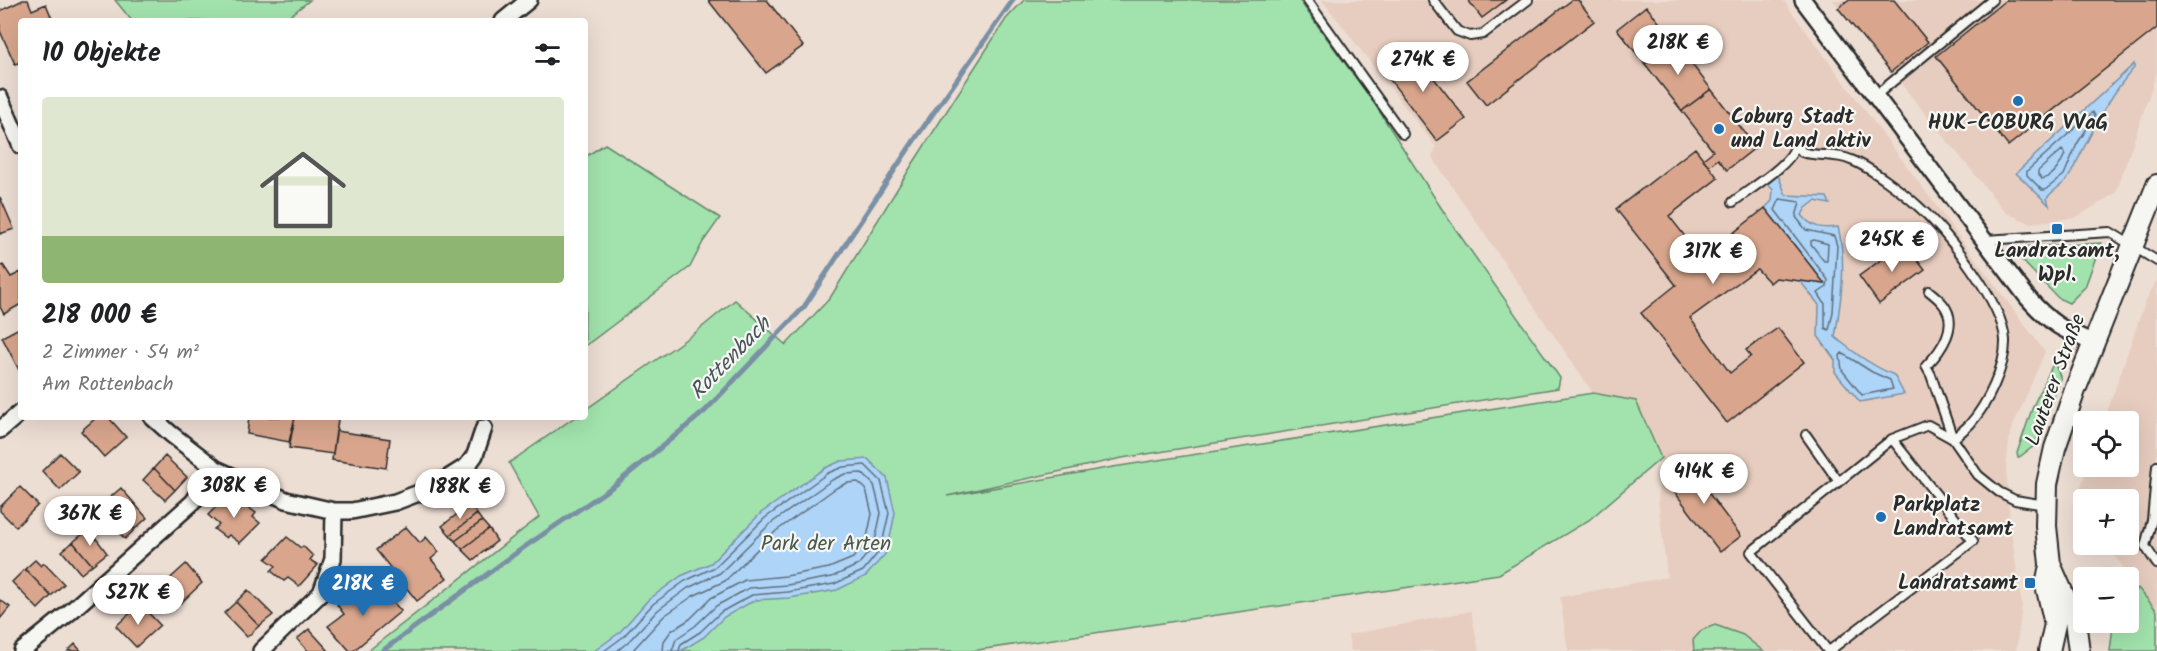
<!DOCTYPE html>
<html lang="de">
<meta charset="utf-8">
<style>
:root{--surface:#fff;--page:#f6f6f6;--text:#202124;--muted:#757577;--accent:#1f6fb2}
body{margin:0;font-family:Kalam,sans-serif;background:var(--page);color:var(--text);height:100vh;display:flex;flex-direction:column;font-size:22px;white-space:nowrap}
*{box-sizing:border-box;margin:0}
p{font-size:20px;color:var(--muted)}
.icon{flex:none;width:33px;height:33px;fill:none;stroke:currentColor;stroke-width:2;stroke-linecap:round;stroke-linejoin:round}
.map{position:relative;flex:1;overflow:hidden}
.sheet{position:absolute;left:18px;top:18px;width:570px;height:402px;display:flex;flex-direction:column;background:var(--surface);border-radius:6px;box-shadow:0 6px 24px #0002}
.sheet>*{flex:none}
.controls{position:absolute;left:2073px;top:411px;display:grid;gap:12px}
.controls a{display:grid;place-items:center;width:66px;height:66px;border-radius:6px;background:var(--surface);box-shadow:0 6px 24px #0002;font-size:30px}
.price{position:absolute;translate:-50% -51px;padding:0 14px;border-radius:21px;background:#fff;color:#222;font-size:20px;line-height:39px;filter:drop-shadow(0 2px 3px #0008)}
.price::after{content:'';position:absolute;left:50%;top:36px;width:18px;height:14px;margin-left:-9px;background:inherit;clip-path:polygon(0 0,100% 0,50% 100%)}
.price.on{background:var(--accent);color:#fff}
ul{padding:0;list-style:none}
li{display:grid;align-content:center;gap:12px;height:318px;padding:0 24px}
li span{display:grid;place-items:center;height:186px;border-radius:6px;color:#555}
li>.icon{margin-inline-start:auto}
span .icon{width:108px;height:108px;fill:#fffc;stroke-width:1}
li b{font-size:26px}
h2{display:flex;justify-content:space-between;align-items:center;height:72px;padding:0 24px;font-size:26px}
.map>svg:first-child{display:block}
.built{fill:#e7cdbf}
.green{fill:#a2e3ad;stroke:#66876c;stroke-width:1.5}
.water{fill:#aed4f7;stroke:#7a90a5;stroke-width:1.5}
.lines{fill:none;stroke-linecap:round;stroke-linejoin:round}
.shore{stroke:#5f6f7d;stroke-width:1.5}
.stream{stroke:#7a90a5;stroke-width:5}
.building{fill:#d9a68d;stroke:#2b2b2b;stroke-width:1.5}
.service-casing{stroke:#2b2b2b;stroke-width:12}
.minor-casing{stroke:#2b2b2b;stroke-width:20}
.tertiary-casing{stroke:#2b2b2b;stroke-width:24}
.service{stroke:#f6f6f2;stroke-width:8}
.minor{stroke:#f6f6f2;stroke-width:15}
.tertiary{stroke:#f6f6f2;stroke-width:20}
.poi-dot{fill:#1f6fb2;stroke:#f6f6f2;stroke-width:2}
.labels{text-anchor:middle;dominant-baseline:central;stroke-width:4.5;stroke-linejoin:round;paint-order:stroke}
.poi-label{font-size:21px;font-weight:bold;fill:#2b2b2b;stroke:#f6f6f2;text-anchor:start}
.street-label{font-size:21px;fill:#2b2b2b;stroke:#f6f6f2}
.park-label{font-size:21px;fill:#49594c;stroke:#f6f6f2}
.water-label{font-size:22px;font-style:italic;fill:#4c555e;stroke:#f6f6f2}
</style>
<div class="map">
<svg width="2157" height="651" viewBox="0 0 2157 651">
<rect width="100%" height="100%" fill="#edded4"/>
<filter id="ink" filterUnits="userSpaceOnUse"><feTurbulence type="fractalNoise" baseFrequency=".0167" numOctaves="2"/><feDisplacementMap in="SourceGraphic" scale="12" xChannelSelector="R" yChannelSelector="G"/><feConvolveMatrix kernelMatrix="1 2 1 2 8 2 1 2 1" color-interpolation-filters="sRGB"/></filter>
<g filter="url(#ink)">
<path class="built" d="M1322 0H1783L2045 352 2010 433 2006 467 2010 522 2022 606 2016 651H1568L1560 597 1667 577 1658 499 1661 458 1636 401 1593 393 1432 157 1436 147Z
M1833 0H2157V72L2116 193 2075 218 2030 223 2006 213Z
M2157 280V611L2106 545 2128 544V500H2084L2083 515 2075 503 2088 467 2128 466V422L2104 421 2145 302Z
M1471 611 1479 651H1351L1348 635Z"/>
<path class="green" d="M115 0H310L283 21H132Z
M1024 0H1299L1374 103 1447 217 1560 378 1558 388 1122 458 947 496 1113 467 1593 393 1636 401 1661 458 1589 520 1499 574 971 651H368L539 517 509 463 575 417H585V410L696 332 735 300 786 345 830 298 912 165 1006 19Z
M605 144 720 218 703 242 690 267 585 346V157Z
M2101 243 2085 287 2069 303 2058 298 2015 253 2019 247Z
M2054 362 2061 379 2034 446 2018 458 2017 453 2033 406Z
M2138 588 2157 611V651H2110L2113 626 2115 623 2128 622 2129 602Z
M1715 625 1743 635 1763 651H1694L1693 640 1702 630Z"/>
<path class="water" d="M2134 64V68C2106 99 2089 139 2070 175 2065 185 2053 189 2047 198L2049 205 2016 173Z
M1778 175 1786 195 1827 197 1830 204 1815 201 1806 208 1802 215C1812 228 1822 229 1838 227 1847 261 1841 302 1835 337 1854 353 1872 366 1894 375L1904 394 1860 402 1835 372V360L1818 336 1819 305 1800 281 1824 283 1765 208 1772 201 1773 190 1768 184Z
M868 459 887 478 895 513 887 552 866 576 837 590 789 598 755 600 724 617 704 637 681 651H594L619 633 648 600 681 576 711 563 761 513 825 468 841 461Z"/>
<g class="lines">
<path class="shore" d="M2093 112 2095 116 2077 144 2064 175 2045 190H2042L2027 175V171Z
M2062 150 2065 154C2060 165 2055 176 2042 179L2038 174V171Z
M1780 199 1800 202 1796 217 1806 230 1834 236 1837 246 1833 312 1829 330 1825 328V304L1818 293 1827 287 1828 280 1775 210Z
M1814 240 1828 244 1827 261H1824L1811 244V241Z
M1842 353 1872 372 1890 380 1893 389 1862 395 1842 370 1840 356Z
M604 651 623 637 653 604 685 581 715 567 765 518 828 473 843 467 865 465 881 481 889 513 881 549 863 571 834 584 788 592 752 595 721 612 700 632 681 644 679 651
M617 651 628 642 658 610 688 588 720 573 770 524 832 480 845 474 862 473 874 485 881 513 874 546 858 565 832 577 787 585 749 588 716 606 695 626 676 639 672 651
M632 651 664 616 693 596 725 581 776 531 836 488 847 483 858 482 866 489 872 514 866 542 853 558 829 568 786 576 745 580 711 598 690 619 671 631 664 641 663 651"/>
<path class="stream" d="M382 651 523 548 615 485 705 411 804 307 913 142 1013 0"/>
</g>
<path class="building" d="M23 0H28L32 10 46 4 53 21H21V62L15 64 0 31V11Z
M708 0H767L803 46 766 73Z
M1468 0H1506L1482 18Z
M1572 0H1578L1594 21 1486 105 1467 81Z
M1848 0H1894L1928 42 1891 72 1838 8Z
M2006 0H2157V28L2008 146 1936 56Z
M1646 6 1674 41 1645 64 1617 29Z
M1674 41 1711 89 1682 111 1645 64Z
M1408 45 1466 119 1437 141 1380 67Z
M1711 89 1756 147 1727 170 1718 159 1709 166 1703 159 1713 151 1682 111Z
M1695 148 1718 178 1669 216 1705 262 1735 238 1732 234 1765 208 1825 284 1776 278 1770 283 1757 269 1690 318 1730 373 1751 356 1746 350 1778 328 1804 362 1727 423 1641 313 1676 285 1616 209Z
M0 197 14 229 0 234Z
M1904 243 1925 270 1879 304 1859 276Z
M3 265 11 277 21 272V304L4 314 0 307V267Z
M21 327V371L20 372 2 337Z
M97 417H108L126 437 104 457 81 431Z
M249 417H295L289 442 247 434Z
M295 417H321L338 420 333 454 289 448Z
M336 431 390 439 386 468 332 460Z
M60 453 79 472 60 490 42 471Z
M165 456 187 477 175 490 154 468Z
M1697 459 1710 476 1701 483 1741 536 1720 552 1667 482Z
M154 468 175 490 165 500 143 480Z
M20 487 38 505 16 527 0 511V507Z
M121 488 147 518 135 529 107 500Z
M229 494 256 513 253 517 260 523 240 543 229 535 226 538 214 529 219 525 208 515Z
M107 500 135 529 125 539 96 509Z
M470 504 477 514 450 535 442 526Z
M477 514 482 521 455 541 450 535Z
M482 521 489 529 462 549 455 541Z
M406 527 420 543 426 537 439 552 431 559 447 578 417 601 376 550Z
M89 529 107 553 92 565 73 542Z
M489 529 497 541 473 560 462 549Z
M287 537 301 548 303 546 313 556 310 560 318 565 299 586 288 578 284 581 271 571 276 566 266 559Z
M73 542 92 565 81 574 62 551Z
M35 560 41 566 44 563 64 584 51 596 25 569Z
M186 564 202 583 181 603 164 584Z
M25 569 51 596 38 609 12 582Z
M377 584 401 611 353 651H350L328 626 344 614 337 605 354 590 362 598Z
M248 590 273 615 259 626 236 602Z
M0 600 10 607 0 619Z
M236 602 259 626 247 637 224 613Z
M140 604 160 625 136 647 116 626Z
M309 629 329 651H308L297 639Z
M75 644 81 651H68Z"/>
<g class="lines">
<defs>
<path id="service" d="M1307 0 1403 134
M1433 0 1457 31 1470 36 1483 34 1528 0
M1875 96 1992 0
M1796 143 1802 152C1817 157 1835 153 1851 160 1870 167 1904 193 1919 207 1946 231 2003 303 2005 340 2006 366 1987 405 1970 424 1965 429 1959 434 1953 439L1931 375 1926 366C1941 351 1960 325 1943 304 1939 299 1934 295 1929 291
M1733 202C1749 189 1794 164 1796 143
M1985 240 2110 232 2157 261
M1806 435 1839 482
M2157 466 2152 520 2145 546 2157 564
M1828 651 1751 552 1892 439 1928 425 1953 439 1978 475 1999 492 2015 500 2045 505
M1829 651 1973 541 1892 439"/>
<path id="minor" d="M1803 0 2027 297C2051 324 2061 329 2094 343
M503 21 529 0
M0 98 21 146
M152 417 171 434 216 469 286 500 334 511H352L395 502 432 488 467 466 475 455 484 428
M0 430 21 412
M22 651 70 612 193 502 216 469
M261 651 321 593 333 559 334 511"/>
<path id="tertiary" d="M2049 651 2055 624 2046 585 2049 570
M2079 651 2075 621 2050 564 2046 526 2047 484 2055 448 2075 390 2157 185"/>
</defs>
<use href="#service" class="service-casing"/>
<use href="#minor" class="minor-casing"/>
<use href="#tertiary" class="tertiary-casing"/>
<use href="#service" class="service"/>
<use href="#minor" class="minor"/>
<use href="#tertiary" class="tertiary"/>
</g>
</g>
<g class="poi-dot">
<circle cx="2018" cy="101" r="6"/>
<circle cx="1719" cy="129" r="6"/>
<rect x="2051" y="223" width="12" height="12" rx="3"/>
<circle cx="1881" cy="517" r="6"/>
<rect x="2024" y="577" width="12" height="12" rx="3"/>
</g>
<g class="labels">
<g class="poi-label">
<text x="1731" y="117">Coburg Stadt<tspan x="1731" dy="24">und Land aktiv</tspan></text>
<text x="2018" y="123" text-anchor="middle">HUK-COBURG VVaG</text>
<text x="2057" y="251" text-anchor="middle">Landratsamt,<tspan x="2057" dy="24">Wpl.</tspan></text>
<text x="1893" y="505">Parkplatz<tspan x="1893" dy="24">Landratsamt</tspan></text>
<text x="2018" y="583" text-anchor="end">Landratsamt</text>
</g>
<g class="street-label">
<text transform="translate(2056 380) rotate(-70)">Lauterer Straße</text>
</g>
<g class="park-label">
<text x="826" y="544">Park der Arten</text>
</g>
<g class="water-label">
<text transform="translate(731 359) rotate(-46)">Rottenbach</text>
</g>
</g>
</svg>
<div class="controls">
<a><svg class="icon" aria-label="locate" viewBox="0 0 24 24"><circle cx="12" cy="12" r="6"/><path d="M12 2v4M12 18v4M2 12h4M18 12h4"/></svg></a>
<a>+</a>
<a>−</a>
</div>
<b class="price" style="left:1678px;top:76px">218K €</b>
<b class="price" style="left:1423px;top:93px">274K €</b>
<b class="price" style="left:1892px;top:273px">245K €</b>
<b class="price" style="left:1713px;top:285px">317K €</b>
<b class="price" style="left:1704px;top:505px">414K €</b>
<b class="price" style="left:234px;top:519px">308K €</b>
<b class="price" style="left:460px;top:520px">188K €</b>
<b class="price" style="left:90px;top:547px">367K €</b>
<b class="price on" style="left:363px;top:617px">218K €</b>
<b class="price" style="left:138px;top:626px">527K €</b>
<section class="sheet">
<h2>10 Objekte<svg class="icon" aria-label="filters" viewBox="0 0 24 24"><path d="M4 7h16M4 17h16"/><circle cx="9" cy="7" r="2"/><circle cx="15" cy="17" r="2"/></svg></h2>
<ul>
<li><span style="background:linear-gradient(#dfe7d0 75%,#8fb573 0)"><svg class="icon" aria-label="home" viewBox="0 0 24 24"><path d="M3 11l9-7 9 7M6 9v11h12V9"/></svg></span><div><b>218 000 €</b><p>2 Zimmer · 54 m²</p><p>Am Rottenbach</p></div></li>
</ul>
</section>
</div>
